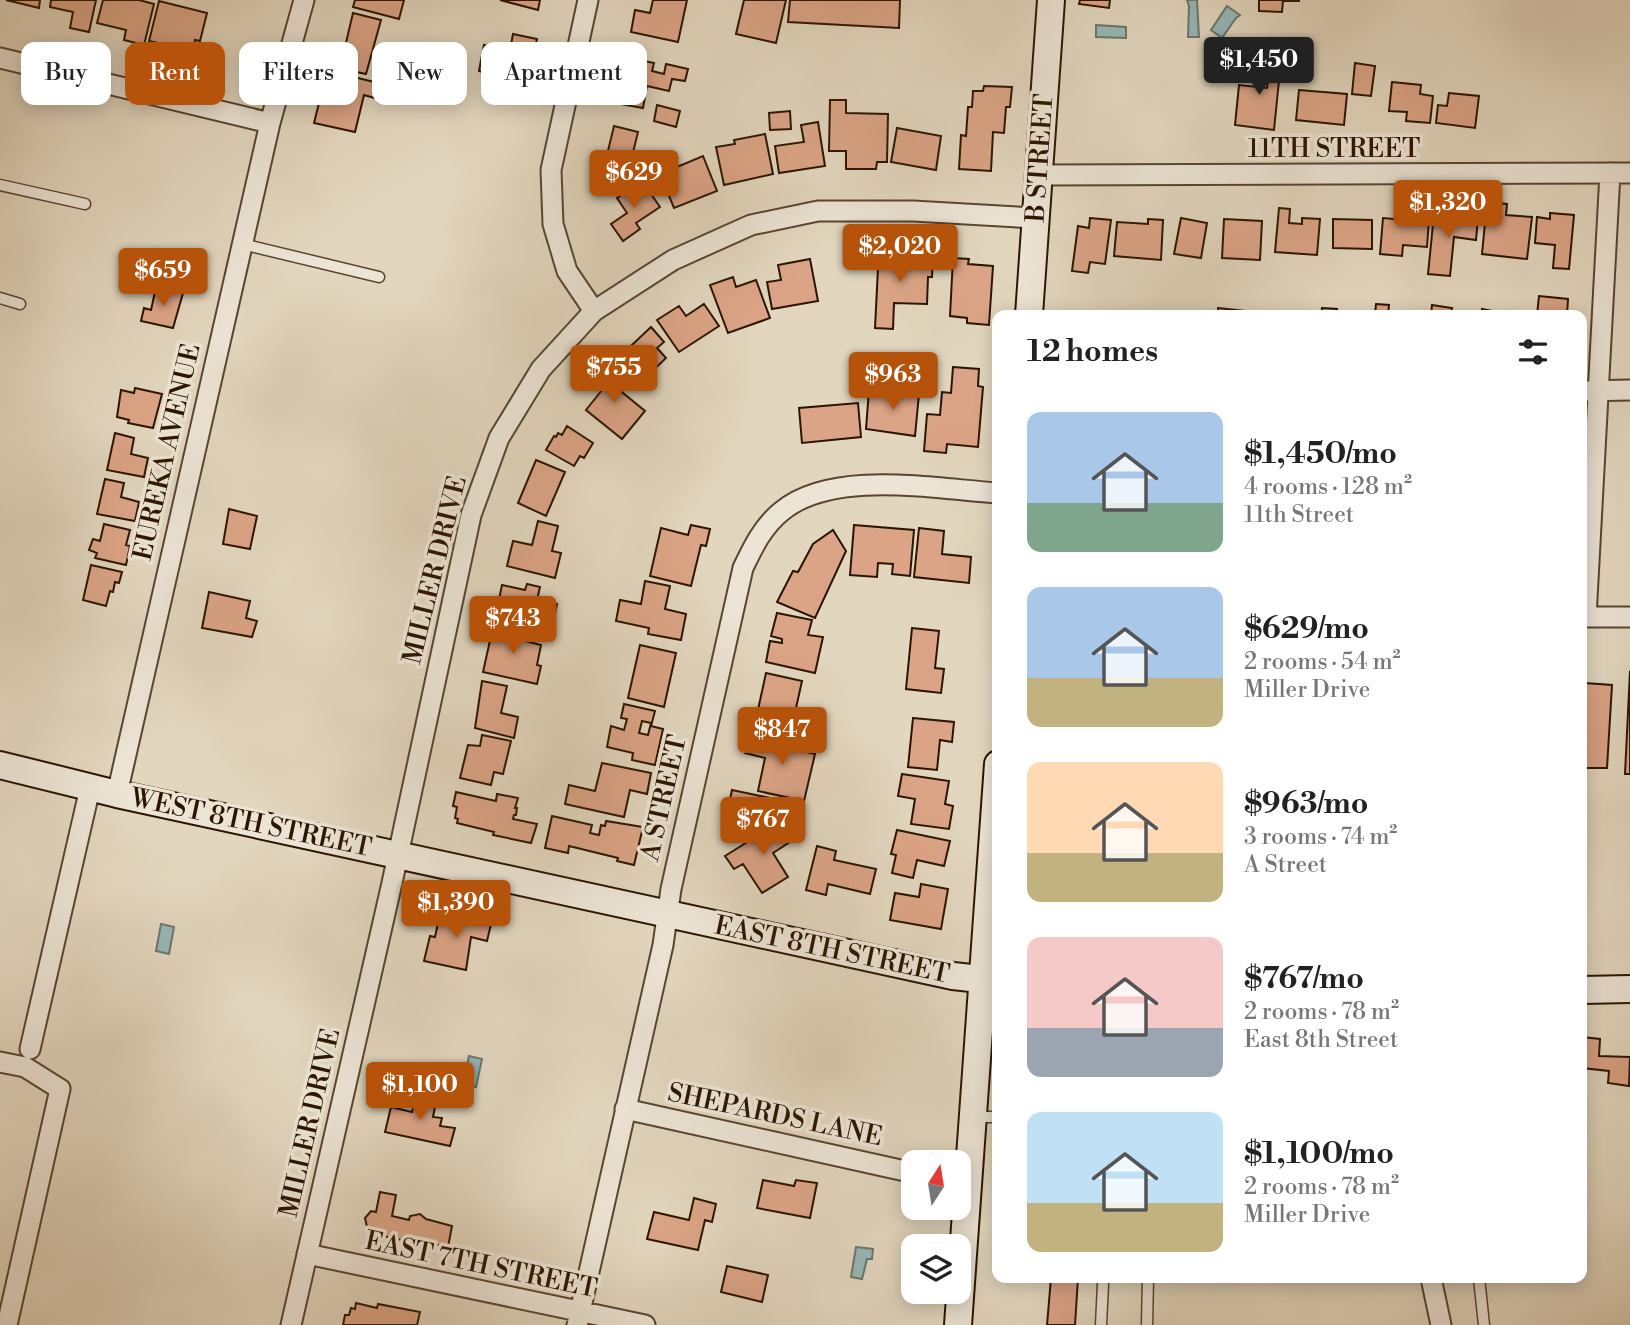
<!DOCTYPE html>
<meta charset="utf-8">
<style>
:root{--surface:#fff;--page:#f2f2f2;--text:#222;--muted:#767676;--accent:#b45309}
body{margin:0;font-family:"Libre Bodoni",serif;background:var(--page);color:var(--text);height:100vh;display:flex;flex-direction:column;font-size:26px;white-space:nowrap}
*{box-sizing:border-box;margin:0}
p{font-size:23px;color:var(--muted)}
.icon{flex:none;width:38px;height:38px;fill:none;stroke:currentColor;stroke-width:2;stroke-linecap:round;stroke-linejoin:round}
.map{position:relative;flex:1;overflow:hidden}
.sheet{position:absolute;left:992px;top:310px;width:595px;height:973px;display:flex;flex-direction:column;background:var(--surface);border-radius:14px;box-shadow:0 4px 18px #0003}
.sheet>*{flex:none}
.guide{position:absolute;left:21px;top:42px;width:665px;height:63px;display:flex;gap:14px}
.needle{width:46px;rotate:12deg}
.tools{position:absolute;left:901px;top:1150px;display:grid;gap:14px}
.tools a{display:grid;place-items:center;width:70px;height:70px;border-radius:14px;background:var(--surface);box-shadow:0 4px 18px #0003;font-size:35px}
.price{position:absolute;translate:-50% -60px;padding:0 16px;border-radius:7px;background:var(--accent);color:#fff;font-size:23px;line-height:46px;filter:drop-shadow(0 2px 4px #0008)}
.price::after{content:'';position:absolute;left:50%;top:42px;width:21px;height:16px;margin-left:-10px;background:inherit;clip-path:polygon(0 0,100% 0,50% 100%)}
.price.selected{background:#222;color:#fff}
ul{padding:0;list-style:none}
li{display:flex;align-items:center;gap:21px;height:175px;padding:0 35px}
li span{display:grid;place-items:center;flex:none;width:196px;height:140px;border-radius:14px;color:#555}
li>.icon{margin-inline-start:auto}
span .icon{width:84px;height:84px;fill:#fffc;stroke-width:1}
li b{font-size:30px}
h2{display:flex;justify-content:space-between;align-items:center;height:84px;padding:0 35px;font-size:30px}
.pill{padding:0 24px;border-radius:14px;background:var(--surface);box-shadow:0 4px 18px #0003;font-size:24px;line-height:63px}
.pill.selected{background:var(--accent);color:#fff}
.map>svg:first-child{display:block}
.water{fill:#96b8b8;stroke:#6c776e;stroke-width:2}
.building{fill:#dba486;stroke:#2c1500;stroke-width:2;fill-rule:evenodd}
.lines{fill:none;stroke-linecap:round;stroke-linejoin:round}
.lane-casing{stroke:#5a4530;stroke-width:13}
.street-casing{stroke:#5a4530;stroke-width:23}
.secondary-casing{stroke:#2c1500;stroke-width:30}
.lane{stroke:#ece4d5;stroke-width:10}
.street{stroke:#ece4d5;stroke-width:19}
.secondary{stroke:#ece4d5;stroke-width:26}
.labels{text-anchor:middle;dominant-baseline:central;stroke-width:7;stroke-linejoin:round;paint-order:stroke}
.street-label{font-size:26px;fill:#2c1500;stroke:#ece4d5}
</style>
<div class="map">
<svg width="1630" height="1325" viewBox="0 0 1630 1325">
<rect width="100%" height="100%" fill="#e2d6be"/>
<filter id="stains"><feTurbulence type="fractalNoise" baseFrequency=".00286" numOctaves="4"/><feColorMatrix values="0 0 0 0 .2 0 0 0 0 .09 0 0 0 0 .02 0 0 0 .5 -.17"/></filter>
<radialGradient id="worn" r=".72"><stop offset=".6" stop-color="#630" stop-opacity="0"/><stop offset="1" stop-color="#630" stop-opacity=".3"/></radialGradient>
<path class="water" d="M1187 0H1197L1199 37H1188L1189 6Z
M1227 6 1240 15 1236 18 1222 38 1211 30Z
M1096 25 1126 27V38L1096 37Z
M161 924 174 927 169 954 156 951Z
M469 1056 482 1059 476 1087 463 1084Z
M856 1247 873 1249 872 1259H867L862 1279 851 1277Z"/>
<path class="building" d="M6 0H40L39 8Z
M51 0H96L89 32 70 28 73 12 50 7Z
M103 0H139L154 4 144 45 124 40 126 30 97 23Z
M355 0H404L399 19 353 7Z
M500 0H540L538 10Z
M653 0H687L678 42 631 32 635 10 650 13Z
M744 0H786L776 43 736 34Z
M790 0H900L899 28 788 22Z
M1080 0H1110L1109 8 1079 4Z
M1259 0H1299V1H1283L1282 12 1259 11Z
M159 1 207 13 200 41 195 40 193 51 149 41Z
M353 13 381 20 366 74 333 67 338 46 345 47Z
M513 34 537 39 532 62 518 60 511 92 488 86 491 74 479 71 484 45 510 50Z
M625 57 654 63 652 71 664 74 666 64 688 69 685 81 672 79 669 91 647 86 643 108 615 103Z
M1245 58 1281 61 1274 130 1235 125 1239 85 1267 88 1268 81 1261 80 1262 70 1244 68Z
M1355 63 1375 66 1371 96 1352 94Z
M338 73 382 84 378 99 364 95 355 132 314 123 320 99 339 104 340 95 333 94Z
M1392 82 1421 85 1420 94 1433 96 1430 123 1406 121 1407 112 1389 111Z
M984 86 1012 87 1010 107H1006L1004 133 993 132 991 171 959 169 961 135 966 136 968 107H972L973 91H983Z
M1299 90 1347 94 1344 125 1296 120Z
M1449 93 1479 96 1475 128 1436 123 1438 105 1447 106Z
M830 100H846V113L888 114 887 162H877L876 169H846V151H829Z
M657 105 680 111 676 127 654 121Z
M790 111 791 129 770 130 769 113Z
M818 122 825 166 779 173 775 146 804 142 801 125Z
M614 126 638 132 630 165 606 159Z
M897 128 941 136 936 170 891 162Z
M765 134 773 174 724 185 716 147 735 144 734 140Z
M703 156 717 191 674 208 660 174Z
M642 181 660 207 636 223 640 229 623 241 611 224 627 213 617 198Z
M1487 202 1507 204 1506 215 1532 217 1527 259 1482 254Z
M1279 208 1290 209 1289 223 1302 224V218L1320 219 1317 255 1275 252Z
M1550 213 1574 215 1569 269 1553 268 1555 245 1535 243 1537 217 1550 219Z
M1434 214 1478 218 1476 240 1454 237 1450 276 1428 274Z
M1406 217 1429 219 1427 247 1403 245 1402 256 1380 254 1383 218 1406 220Z
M1090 218 1111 220 1105 264 1090 262 1088 273 1072 271 1078 226 1089 228Z
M1181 218 1207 223 1201 258 1174 254Z
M1148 219 1163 220 1161 260 1114 256 1117 222 1148 224Z
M1224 219 1262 221 1260 260 1222 258Z
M1333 219 1372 220V249L1333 248Z
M879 248 902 249 901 257 933 258 932 277H928L927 304 894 303 893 329 875 328Z
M953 258 969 259 968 264 993 266 989 325 967 323V318L950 316Z
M810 259 818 301 772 309 767 282 781 280 778 265Z
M733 277 736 287 756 280 770 318 728 333 710 285Z
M156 287 183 293 173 328 141 321 144 308 151 310Z
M1539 296 1568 299 1567 315H1537Z
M704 304 719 326 679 352 657 320 679 306 686 316Z
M1376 304 1389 305 1388 315H1375Z
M1432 305 1452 308 1451 314 1461 315H1431Z
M1218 308 1254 312V315H1218Z
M1322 308 1337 309V315H1321Z
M1482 309 1513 315H1481Z
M651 327 664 342 657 348 666 358 639 384 616 360Z
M603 366 622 382 617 388 645 411 622 439 586 410 602 390 591 381Z
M953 367 979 369 978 386 983 387 978 447 947 444 946 453 924 451 927 414 940 415 942 392 951 393Z
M135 388 162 394 153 428 128 423 129 420 117 417 121 390 134 393Z
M869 390 919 394 915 436 866 429Z
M858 403 861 437 802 443 799 408Z
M567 426 593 443 584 458 580 456 574 466 546 450 554 436 556 437 558 433 562 435Z
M115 433 134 438 131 454 148 458 144 477 107 470Z
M536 460 565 472 546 516 518 503Z
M105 479 124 483 121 497 139 502 135 521 97 514Z
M229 509 257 516 250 549 223 544Z
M538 521 558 526 552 551 561 553 555 578 507 566 513 541 532 545Z
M104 524 130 530 126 545 130 546 126 565 95 558 97 553 89 550 93 539 100 541Z
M691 525 710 529 706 546 701 545 691 586 650 576 661 528 688 535Z
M854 525 914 530 910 576 892 574 893 564 878 563 877 577 850 575Z
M919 528 944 531 942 554 971 557 969 583 914 577Z
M833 530 846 551 815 618 777 602 793 571 798 572 813 544Z
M91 565 122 572 119 583 115 582 113 592 110 591 106 606 83 600Z
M645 581 670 586 665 609 686 614 681 640 648 634 649 628 616 621 620 600 641 604Z
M527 584 540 587 537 600 557 604 551 631 536 627 537 623 496 614 502 585 525 590Z
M209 592 250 601 246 618 257 621 252 637 202 628Z
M777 613 812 620 808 635 823 637 815 673 766 662 770 641 782 643V639L771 636Z
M493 627 527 634 525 641 541 645 537 665 541 666 537 684 483 672Z
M912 628 939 631 935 668 944 669 941 693 906 689Z
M640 645 676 653 664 707 628 698Z
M1630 671V774H1625Z
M766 673 802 681 794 717 813 721 809 740 754 728Z
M482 681 507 686 501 713 518 717 514 738 475 728Z
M1585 683 1612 685 1607 768H1582V717Z
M624 704 655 711 651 726 663 729 655 765 632 760 633 753 607 747 611 726 624 730 627 719 621 718ZM642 721 651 723 648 735 639 733Z
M913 718 954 722 952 742 940 740 937 770 908 767Z
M749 734 803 747 802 751 815 754 804 801 758 791 765 758 745 753Z
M482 735 511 741 503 774 494 772 491 785 460 778 468 745 480 746Z
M602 763 651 773 647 794 630 790 624 817 565 804 569 785 595 791Z
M902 774 949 781 945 804 953 806 949 829 911 824 915 799 898 796Z
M732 790 775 799 770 822 756 819 753 829 736 825 737 821 726 818Z
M456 792 496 801 497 794 518 798 515 808H517L516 815H514L513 819 537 824 531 843 493 835 494 832 457 823 458 819 455 818 457 807 453 806Z
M552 816 592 825 590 833 599 835 601 825 605 826 606 821 643 827 634 865 617 861 618 858 569 846 568 853 545 848Z
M781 821 793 840 773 853 788 877 762 893 743 864 734 869 725 856Z
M897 830 950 841 944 866 917 860 913 878 892 873 896 855 891 854Z
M817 846 836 851 834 860 876 869 870 894 828 884 826 895 806 890Z
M921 884 948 889 941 929 890 920 895 893 919 897Z
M440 914 466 919 468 915 492 920 487 941 471 937 466 970 424 961 430 936 435 937Z
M1582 1037 1600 1039 1599 1056 1630 1057 1629 1086 1608 1083 1609 1071 1582 1068Z
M417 1093 437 1097 433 1117 442 1118 440 1126 455 1128 450 1146 385 1132 391 1107 412 1112Z
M763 1180 794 1186 796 1180 817 1183 810 1218 757 1208Z
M380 1192 396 1195 392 1216 409 1220 410 1216 420 1214 426 1219 452 1226 448 1247 434 1244V1247L374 1234V1229L367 1227 365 1218 371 1211 376 1212Z
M694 1198 716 1204 712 1222 705 1220 698 1250 647 1239 654 1212 689 1220Z
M727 1266 768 1275 762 1302 721 1292Z
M1051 1278H1078L1075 1325H1047Z
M356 1303 377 1308 378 1304 420 1312 417 1325H343L345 1315H349L351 1308 355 1309Z"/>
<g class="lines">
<defs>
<path id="lane" d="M0 185 85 204
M242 244 379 277
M0 298 20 304
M974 1117H998
M1479 1278 1484 1325
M1101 1325 1103 1284
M1147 1325 1148 1278"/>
<path id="street" d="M588 0 551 170 553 224 567 271 594 311
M0 58 270 123
M1039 175 1630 173
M1582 391 1630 390
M1582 617H1630
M1586 617 1610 173
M117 794 270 123 304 0
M30 1049 90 788
M0 1062 25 1067 60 1089 7 1325
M625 1109 914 1173
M307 1254 645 1325
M1431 1278 1441 1325
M291 1325 392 883 471 515 499 438 541 369 594 311 673 260 751 225 818 211H913L1035 218
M577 1325 663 945 671 889 743 568C753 547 763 526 782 511 833 469 935 489 998 493"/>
<path id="secondary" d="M1029 315 1051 0
M0 765 117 794 953 976 998 981
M1582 990 1630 989
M958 1325 998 764"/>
</defs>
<use href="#lane" class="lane-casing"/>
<use href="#street" class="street-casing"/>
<use href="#secondary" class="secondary-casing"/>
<use href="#lane" class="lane"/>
<use href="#street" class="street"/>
<use href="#secondary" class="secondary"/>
</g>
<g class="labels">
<g class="street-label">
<text x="1334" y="149">11TH STREET</text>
<text transform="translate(1040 158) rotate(-86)">B STREET</text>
<text transform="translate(167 452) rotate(-77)">EUREKA AVENUE</text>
<text transform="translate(435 570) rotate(-76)">MILLER DRIVE</text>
<text transform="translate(664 798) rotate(-77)">A STREET</text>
<text transform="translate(251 823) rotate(12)">WEST 8TH STREET</text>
<text transform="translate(832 950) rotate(12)">EAST 8TH STREET</text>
<text transform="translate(775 1115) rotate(12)">SHEPARDS LANE</text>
<text transform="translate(310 1123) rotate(-77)">MILLER DRIVE</text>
<text transform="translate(481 1265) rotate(12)">EAST 7TH STREET</text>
</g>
</g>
<rect width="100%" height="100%" filter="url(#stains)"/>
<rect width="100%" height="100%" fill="url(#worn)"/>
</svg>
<div class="tools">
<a><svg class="needle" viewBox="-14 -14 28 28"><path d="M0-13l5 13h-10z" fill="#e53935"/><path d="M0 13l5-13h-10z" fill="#767676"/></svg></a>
<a><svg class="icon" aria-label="layers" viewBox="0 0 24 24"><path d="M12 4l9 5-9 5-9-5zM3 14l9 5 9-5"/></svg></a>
</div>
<b class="price selected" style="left:1259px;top:97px">$1,450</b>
<b class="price" style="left:634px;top:210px">$629</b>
<b class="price" style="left:1448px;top:240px">$1,320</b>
<b class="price" style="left:900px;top:284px">$2,020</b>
<b class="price" style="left:163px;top:308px">$659</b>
<b class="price" style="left:614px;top:405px">$755</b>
<b class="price" style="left:893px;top:412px">$963</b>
<b class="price" style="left:513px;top:656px">$743</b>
<b class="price" style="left:782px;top:767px">$847</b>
<b class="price" style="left:763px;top:857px">$767</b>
<b class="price" style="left:456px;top:940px">$1,390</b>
<b class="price" style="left:420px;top:1122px">$1,100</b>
<div class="guide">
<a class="pill">Buy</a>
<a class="pill selected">Rent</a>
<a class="pill">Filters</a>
<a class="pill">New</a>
<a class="pill">Apartment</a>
</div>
<section class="sheet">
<h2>12 homes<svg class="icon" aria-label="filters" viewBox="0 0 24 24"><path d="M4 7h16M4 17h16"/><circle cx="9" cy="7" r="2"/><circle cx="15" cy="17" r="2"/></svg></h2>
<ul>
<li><span style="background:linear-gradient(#a9c7e8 65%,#7fa58c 0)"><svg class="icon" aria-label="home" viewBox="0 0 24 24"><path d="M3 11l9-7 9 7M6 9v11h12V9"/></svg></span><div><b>$1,450/mo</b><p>4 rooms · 128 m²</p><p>11th Street</p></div></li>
<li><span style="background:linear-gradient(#a9c7e8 65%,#c2b280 0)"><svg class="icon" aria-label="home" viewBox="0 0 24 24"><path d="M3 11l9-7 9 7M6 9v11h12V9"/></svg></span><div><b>$629/mo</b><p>2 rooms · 54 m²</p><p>Miller Drive</p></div></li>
<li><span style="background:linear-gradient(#ffd9b3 65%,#c2b280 0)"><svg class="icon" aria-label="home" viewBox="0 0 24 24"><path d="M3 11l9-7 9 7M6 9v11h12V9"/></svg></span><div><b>$963/mo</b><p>3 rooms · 74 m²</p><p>A Street</p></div></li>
<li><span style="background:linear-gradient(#f6c9c9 65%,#9aa5b1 0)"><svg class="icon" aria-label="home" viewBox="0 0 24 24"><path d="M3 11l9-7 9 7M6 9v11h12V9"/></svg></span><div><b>$767/mo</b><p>2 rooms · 78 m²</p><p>East 8th Street</p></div></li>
<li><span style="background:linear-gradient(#bfe0f5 65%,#c2b280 0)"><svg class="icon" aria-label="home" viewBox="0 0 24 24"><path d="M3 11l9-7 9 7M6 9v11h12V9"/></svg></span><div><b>$1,100/mo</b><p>2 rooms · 78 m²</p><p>Miller Drive</p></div></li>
</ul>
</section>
</div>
